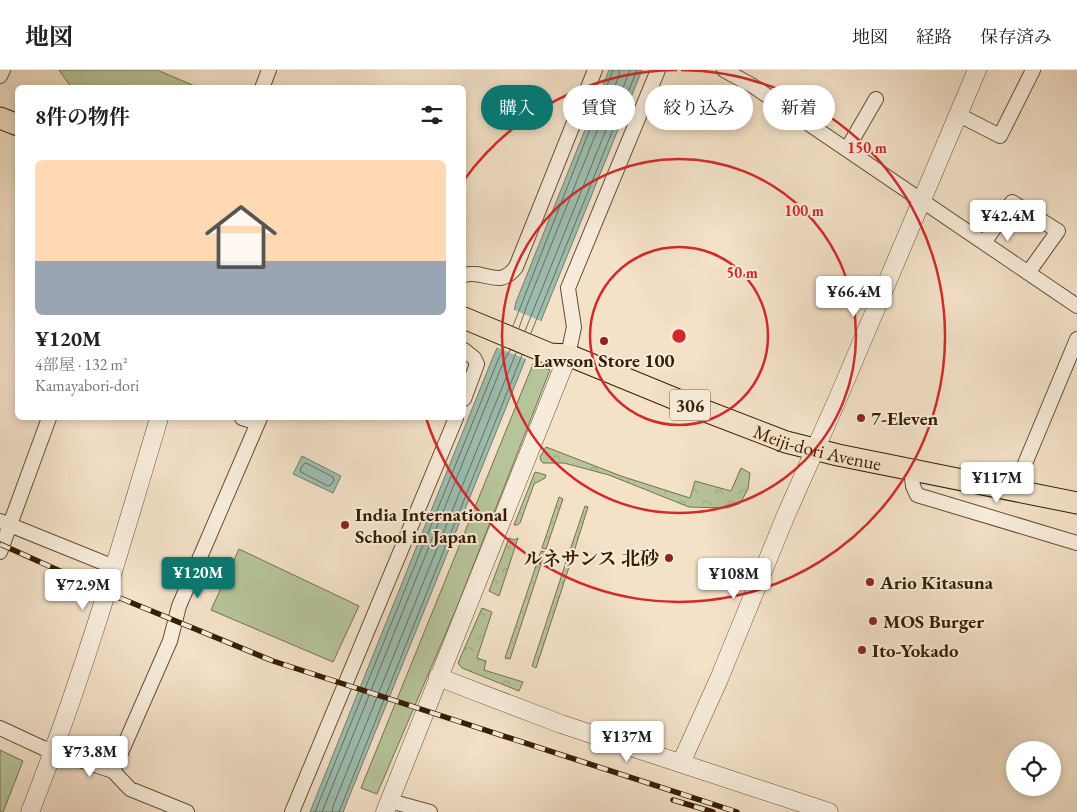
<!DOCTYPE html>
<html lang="ja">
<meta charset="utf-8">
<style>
:root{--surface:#fff;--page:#f6f6f6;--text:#222;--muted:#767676;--line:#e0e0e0;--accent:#0f766e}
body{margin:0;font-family:"EB Garamond","Noto Serif JP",serif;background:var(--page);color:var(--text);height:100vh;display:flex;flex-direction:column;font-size:19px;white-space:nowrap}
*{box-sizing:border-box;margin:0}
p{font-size:16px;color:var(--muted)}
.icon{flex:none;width:28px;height:28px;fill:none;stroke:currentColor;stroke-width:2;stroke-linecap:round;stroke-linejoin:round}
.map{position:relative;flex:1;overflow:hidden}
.drawer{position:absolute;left:15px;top:15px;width:451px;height:335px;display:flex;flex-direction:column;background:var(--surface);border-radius:8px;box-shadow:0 2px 8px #0003}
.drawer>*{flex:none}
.top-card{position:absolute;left:481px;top:15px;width:475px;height:45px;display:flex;gap:10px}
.fabs{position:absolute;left:1006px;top:671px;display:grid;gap:10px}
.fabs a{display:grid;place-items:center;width:55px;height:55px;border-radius:50%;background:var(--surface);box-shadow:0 2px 8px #0003;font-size:25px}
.price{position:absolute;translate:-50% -42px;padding:0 11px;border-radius:5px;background:#fff;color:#222;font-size:16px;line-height:32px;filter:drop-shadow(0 1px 2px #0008)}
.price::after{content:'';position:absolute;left:50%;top:30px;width:15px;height:11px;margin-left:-8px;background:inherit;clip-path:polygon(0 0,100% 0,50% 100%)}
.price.active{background:var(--accent);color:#fff}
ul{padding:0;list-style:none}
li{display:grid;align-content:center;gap:10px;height:265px;padding:0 20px}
li span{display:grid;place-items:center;height:155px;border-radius:8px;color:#555}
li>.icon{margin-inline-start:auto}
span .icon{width:90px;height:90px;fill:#fffc;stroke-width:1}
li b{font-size:21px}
h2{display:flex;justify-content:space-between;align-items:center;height:60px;padding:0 20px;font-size:21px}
.chip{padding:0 18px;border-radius:22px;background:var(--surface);box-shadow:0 2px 8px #0003;font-size:18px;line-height:45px}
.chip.active{background:var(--accent);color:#fff}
header{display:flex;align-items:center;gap:30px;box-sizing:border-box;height:70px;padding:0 25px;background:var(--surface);border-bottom:1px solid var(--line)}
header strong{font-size:24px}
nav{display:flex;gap:28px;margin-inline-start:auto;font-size:18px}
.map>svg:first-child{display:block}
.grass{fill:url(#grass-dots);stroke:#77704d}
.forest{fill:url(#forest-crowns);stroke:#77704d}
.park{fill:#b6c499;stroke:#77704d}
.water{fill:#9cbeb1;stroke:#747e6b}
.pier{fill:#f3e1c8}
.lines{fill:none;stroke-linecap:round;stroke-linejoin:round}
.shore{stroke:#6a6e59;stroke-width:1}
.minor-casing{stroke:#674e33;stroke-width:16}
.tertiary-casing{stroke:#674e33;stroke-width:19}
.primary-casing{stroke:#381d01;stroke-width:23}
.minor{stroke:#f7ecdb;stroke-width:14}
.tertiary{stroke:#f7ecdb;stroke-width:18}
.primary{stroke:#f3e1c8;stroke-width:21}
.rail-casing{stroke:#381d01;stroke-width:5.5}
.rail{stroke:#f7ecdb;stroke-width:4;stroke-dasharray:11;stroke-linecap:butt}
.ring{fill:none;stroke:#d62828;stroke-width:2.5}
.poi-dot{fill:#8f2418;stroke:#f7ecdb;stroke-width:2}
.labels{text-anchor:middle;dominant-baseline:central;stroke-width:4;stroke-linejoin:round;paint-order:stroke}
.shield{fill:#f7ecdb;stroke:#715b42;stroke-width:1}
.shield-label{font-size:18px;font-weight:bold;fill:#381d01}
.poi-label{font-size:19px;font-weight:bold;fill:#381d01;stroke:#f7ecdb;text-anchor:start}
.street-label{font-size:19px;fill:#381d01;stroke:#f7ecdb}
.centre{fill:#d62828;stroke:#f7ecdb;stroke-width:2.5}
.ring-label{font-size:15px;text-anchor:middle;font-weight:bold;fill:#d62828;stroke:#f7ecdb;stroke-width:4;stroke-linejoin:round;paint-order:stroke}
</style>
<header>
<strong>地図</strong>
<nav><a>地図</a><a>経路</a><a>保存済み</a></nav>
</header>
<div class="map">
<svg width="1077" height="742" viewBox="0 0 1077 742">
<defs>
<pattern id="grass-dots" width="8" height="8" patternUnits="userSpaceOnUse" patternTransform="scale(1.25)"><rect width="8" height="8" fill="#b6c499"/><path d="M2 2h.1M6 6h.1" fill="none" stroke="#9da882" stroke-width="1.8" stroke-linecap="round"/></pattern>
<pattern id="forest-crowns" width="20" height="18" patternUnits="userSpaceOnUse" patternTransform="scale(1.25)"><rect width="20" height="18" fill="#b6c499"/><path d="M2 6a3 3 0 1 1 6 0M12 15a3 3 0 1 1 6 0" fill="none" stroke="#9da882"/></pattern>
</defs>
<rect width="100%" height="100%" fill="#f3e1c8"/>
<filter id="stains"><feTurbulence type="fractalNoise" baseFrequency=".004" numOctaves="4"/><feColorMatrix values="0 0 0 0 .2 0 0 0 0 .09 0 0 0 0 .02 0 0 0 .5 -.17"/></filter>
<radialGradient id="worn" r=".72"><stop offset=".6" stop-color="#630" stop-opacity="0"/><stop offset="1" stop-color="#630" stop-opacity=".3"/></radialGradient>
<path class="grass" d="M559 427 563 429 546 479 542 478Z
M585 436 588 437 572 488 568 486Z
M541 481 545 482 510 589 505 588Z
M567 489 571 491 536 598 532 596Z"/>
<path class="forest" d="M546 377 621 406 690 428 695 411 731 421 741 398 750 403 748 419 742 430 739 434 727 438 689 437 609 405 564 393H543L541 391 540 387Z
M535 402 546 405 545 408 534 414 520 453 517 455H514Z
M509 468 514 470 518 468 499 526 489 521Z
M482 538 492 542 477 588 486 591 484 600 523 612 519 621 462 598 458 593Z"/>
<path class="park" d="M59 0H157L197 17H71Z
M533 294 550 300 457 537 377 724 361 718Z
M239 479 359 536 333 592 211 540Z
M0 680 23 691 3 742H0Z"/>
<path class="water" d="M609 0H642L343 742H310L493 287 514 241 516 232Z
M302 386 341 406 333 423 293 404Z"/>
<path class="pier" d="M512 239 543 252 528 290 496 277Z"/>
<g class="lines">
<path class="shore" d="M513 256 613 0
M519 258 527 235 619 6V0
M525 261 630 0
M531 263 637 0
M306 393 333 407 334 410 331 415 328 416 301 402 300 400 303 395Z
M315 742 498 290 504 278
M322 742 503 293 510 280
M332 742 333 736 516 283
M339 742 522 285"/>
<defs>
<path id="minor" d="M724 0 753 16 1077 236
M0 6 3 0
M262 18 269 0
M959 45 1000 66 1033 0
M847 79 876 29
M984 173 1012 132 1058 161 1028 203
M464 205C485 199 499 220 516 197L595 0
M464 280 474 288 477 294 464 329
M568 285 574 257 568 218 658 0
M242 348 258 353
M911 400 913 416 917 425 1077 473
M1014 420 1077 269
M0 451 114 497
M0 482 49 348
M0 658 43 678 113 701 130 719 187 742
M113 701 170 571 179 536 260 348
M390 731 430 742
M292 742 456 348"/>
<path id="tertiary" d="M438 607 561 654 829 742
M681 693 719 609 786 445 838 328 977 0
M30 742C81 613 120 480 159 348
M385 742 568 285"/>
<g id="primary">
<path d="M0 48 18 55"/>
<path id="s1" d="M464 248 550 284 568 285 695 337 786 372 838 385 1077 433"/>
</g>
</defs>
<use href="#minor" class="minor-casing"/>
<use href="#tertiary" class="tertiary-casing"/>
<use href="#primary" class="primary-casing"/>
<use href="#minor" class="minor"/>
<use href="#tertiary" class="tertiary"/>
<use href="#primary" class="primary"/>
<defs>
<path id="rail" d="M0 474 120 528 273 591 737 742
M673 730 713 742"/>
</defs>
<use href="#rail" class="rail-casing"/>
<use href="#rail" class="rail"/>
</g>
<g class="ring">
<circle cx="679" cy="266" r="89"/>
<circle cx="679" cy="266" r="177"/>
<path d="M464 110A266 266 0 0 1 677 0M681 0A266 266 0 1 1 426 348"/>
</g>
<g class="poi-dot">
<circle cx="604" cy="271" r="5"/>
<circle cx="861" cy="348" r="5"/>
<circle cx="345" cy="455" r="5"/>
<circle cx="669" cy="488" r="5"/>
<circle cx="870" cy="512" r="5"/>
<circle cx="873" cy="551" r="5"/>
<circle cx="862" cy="580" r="5"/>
</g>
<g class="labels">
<rect class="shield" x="670" y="319.5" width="40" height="31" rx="4"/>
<g class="shield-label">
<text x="690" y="335">306</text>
</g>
<g class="poi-label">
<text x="604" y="290" text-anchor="middle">Lawson Store 100</text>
<text x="871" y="348">7-Eleven</text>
<text x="355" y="444">India International<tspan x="355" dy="22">School in Japan</tspan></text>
<text x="659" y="488" text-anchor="end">ルネサンス 北砂</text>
<text x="880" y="512">Ario Kitasuna</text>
<text x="883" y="551">MOS Burger</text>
<text x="872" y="580">Ito-Yokado</text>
</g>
<g class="street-label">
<text stroke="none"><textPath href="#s1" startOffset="378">Meiji-dori Avenue</textPath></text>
</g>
</g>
<circle cx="679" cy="266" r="8" class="centre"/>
<g class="ring-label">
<text x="867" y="83">150 m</text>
<text x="804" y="146">100 m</text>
<text x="742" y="208">50 m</text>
</g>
<rect width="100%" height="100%" filter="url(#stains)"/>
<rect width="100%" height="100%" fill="url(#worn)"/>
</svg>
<div class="fabs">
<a><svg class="icon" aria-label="locate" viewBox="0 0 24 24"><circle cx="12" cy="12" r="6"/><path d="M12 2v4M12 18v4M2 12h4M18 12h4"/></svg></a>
</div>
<b class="price" style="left:1008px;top:172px">¥42.4M</b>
<b class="price" style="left:854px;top:248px">¥66.4M</b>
<b class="price" style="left:997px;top:434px">¥117M</b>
<b class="price active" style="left:198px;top:529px">¥120M</b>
<b class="price" style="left:734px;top:530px">¥108M</b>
<b class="price" style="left:83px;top:541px">¥72.9M</b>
<b class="price" style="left:627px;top:693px">¥137M</b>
<b class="price" style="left:90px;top:708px">¥73.8M</b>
<div class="top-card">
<a class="chip active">購入</a>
<a class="chip">賃貸</a>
<a class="chip">絞り込み</a>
<a class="chip">新着</a>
</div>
<section class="drawer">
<h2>8件の物件<svg class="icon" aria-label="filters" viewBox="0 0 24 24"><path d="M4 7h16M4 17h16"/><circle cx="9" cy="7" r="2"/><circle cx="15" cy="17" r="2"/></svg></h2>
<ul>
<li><span style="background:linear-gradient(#ffd9b3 65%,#9aa5b1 0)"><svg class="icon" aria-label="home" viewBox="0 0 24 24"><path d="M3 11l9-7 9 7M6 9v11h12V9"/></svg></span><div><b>¥120M</b><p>4部屋 · 132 m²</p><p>Kamayabori-dori</p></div></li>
</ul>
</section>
</div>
